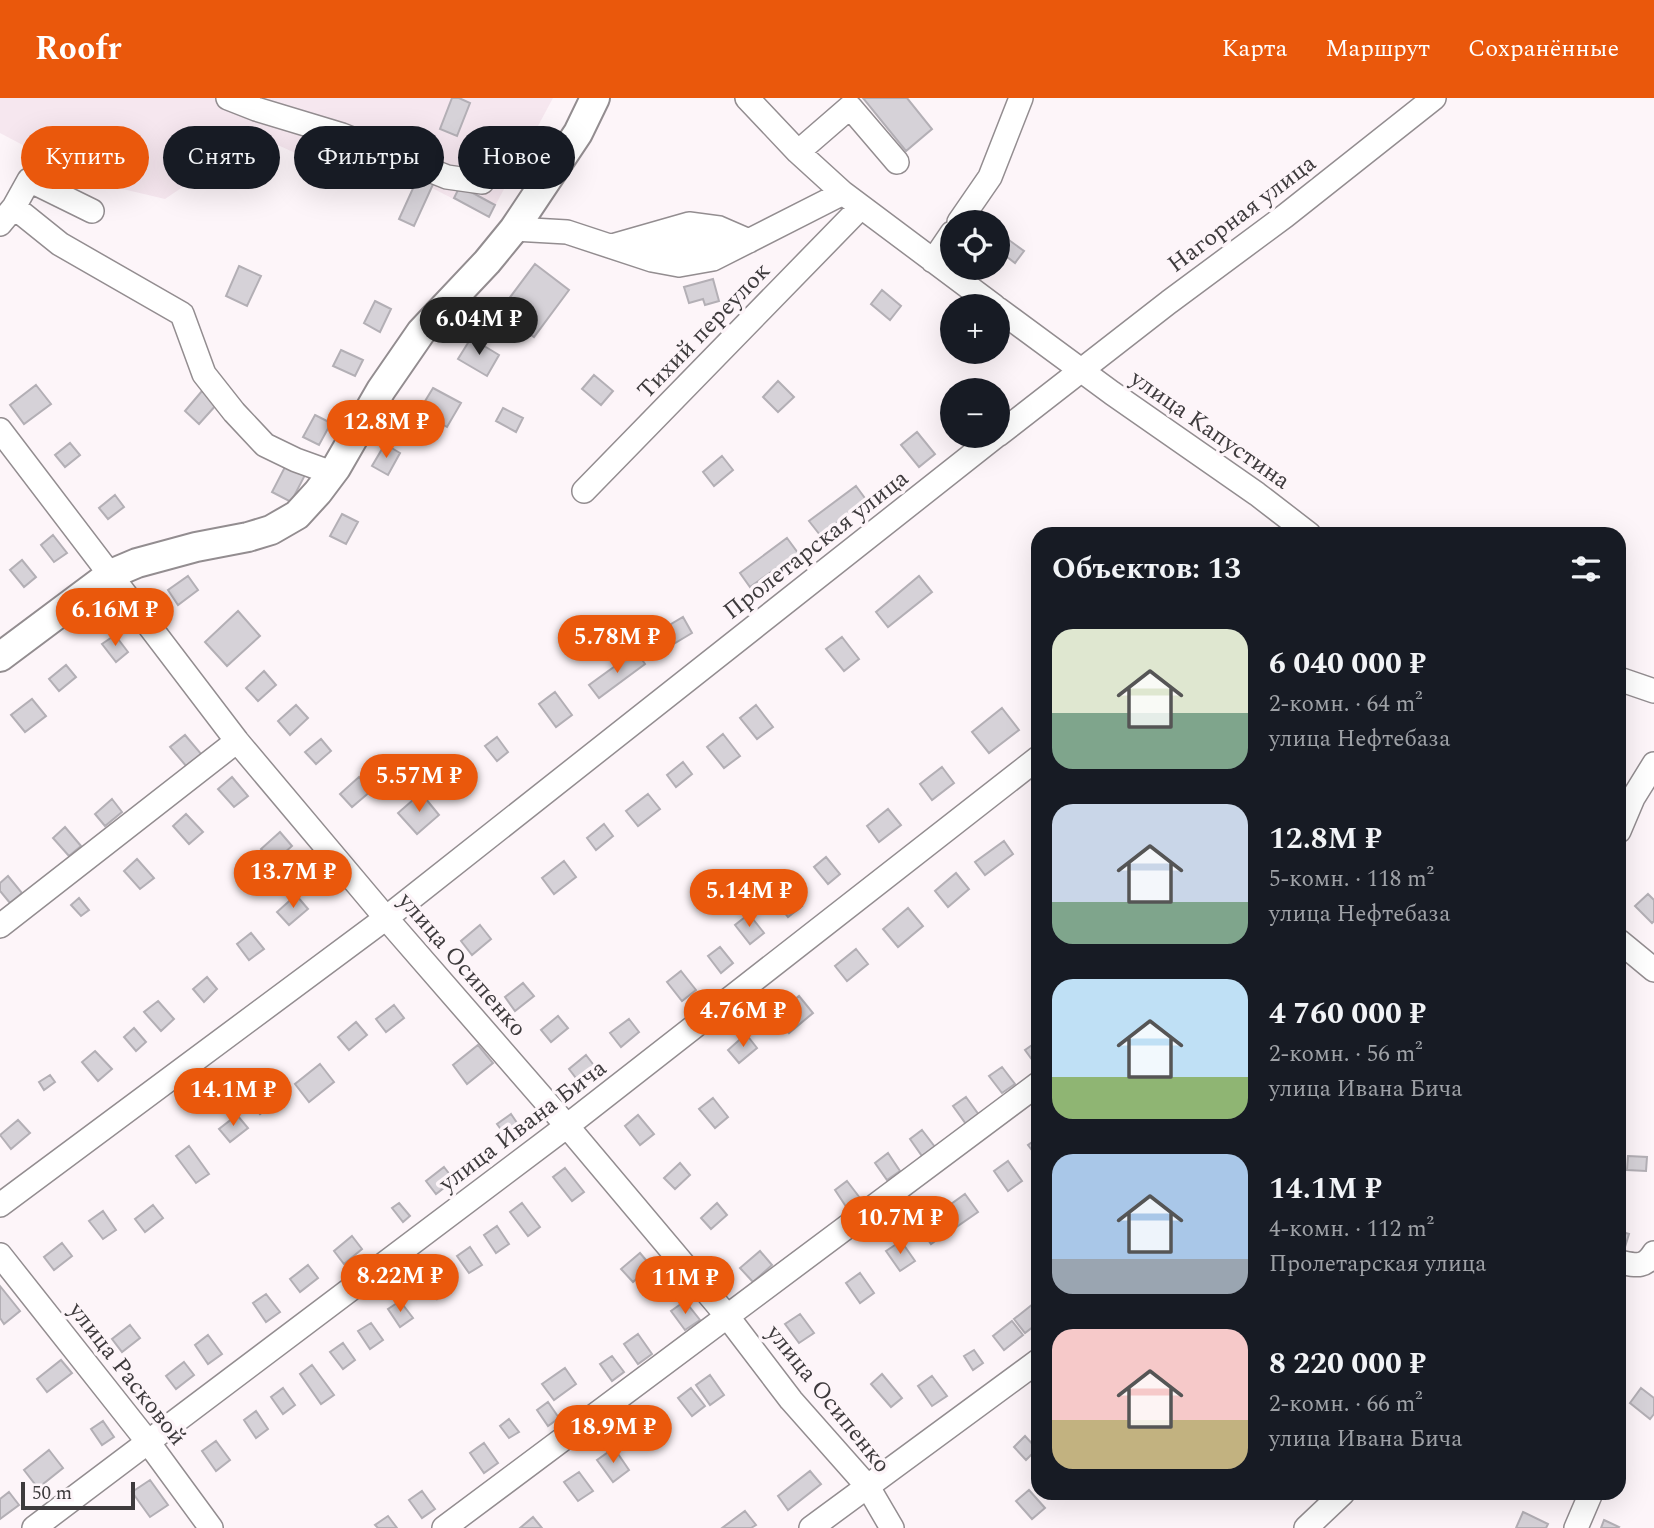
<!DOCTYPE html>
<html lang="ru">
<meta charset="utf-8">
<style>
:root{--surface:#171b24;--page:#20242c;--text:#f1f3f6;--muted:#9ea1a6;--accent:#ea580c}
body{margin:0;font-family:Spectral,serif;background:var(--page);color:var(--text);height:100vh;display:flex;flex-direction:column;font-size:26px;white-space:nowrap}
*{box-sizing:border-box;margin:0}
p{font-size:23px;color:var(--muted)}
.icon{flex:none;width:38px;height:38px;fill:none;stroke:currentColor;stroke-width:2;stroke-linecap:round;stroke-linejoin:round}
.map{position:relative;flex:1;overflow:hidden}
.sheet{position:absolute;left:1031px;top:429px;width:595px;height:973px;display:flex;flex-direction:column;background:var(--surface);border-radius:21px;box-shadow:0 7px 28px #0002}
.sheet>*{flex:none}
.hud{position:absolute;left:21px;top:28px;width:665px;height:63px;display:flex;gap:14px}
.controls{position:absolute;left:940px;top:112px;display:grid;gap:14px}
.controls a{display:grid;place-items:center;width:70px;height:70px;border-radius:50%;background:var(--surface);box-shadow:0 7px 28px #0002;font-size:35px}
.scale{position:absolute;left:21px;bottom:18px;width:114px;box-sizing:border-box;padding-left:7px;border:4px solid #3e3b3d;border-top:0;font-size:19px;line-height:24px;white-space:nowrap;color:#3e3b3d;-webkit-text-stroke:5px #fdf5f9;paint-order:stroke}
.price{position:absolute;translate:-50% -60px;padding:0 16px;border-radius:24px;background:var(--accent);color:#fff;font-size:23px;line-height:46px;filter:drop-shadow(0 2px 4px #0008)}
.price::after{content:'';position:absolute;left:50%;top:42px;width:21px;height:16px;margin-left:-10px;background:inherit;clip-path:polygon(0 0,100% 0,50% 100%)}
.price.current{background:#222;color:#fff}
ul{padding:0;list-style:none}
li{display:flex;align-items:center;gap:21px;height:175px;padding:0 21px}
li span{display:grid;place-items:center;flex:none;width:196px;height:140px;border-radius:21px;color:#555}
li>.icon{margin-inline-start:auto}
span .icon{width:84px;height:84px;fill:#fffc;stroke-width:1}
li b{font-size:30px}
h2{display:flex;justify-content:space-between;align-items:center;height:84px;padding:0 21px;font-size:30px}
.chip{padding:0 24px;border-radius:32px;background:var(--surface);box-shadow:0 7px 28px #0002;font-size:24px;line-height:63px}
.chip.current{background:var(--accent);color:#fff}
header{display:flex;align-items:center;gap:42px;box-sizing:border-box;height:98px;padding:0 35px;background:var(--accent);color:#fff}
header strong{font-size:33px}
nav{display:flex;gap:38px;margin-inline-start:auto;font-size:24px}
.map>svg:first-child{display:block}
.built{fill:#f6e7ef}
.building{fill:#d6d2d8;stroke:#b3afb5;stroke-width:2}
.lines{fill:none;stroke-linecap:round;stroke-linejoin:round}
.minor-casing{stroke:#938d90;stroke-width:26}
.major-casing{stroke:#938d90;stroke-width:32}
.minor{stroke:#fff;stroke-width:23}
.major{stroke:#fff;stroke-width:28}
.labels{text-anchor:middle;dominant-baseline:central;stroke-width:7;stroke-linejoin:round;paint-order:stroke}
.street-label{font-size:24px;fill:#3e3b3d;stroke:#fdf5f9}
</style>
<header>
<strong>Roofr</strong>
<nav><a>Карта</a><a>Маршрут</a><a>Сохранённые</a></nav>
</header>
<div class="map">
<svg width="1654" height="1430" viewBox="0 0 1654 1430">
<rect width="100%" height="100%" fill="#fdf5f9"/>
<path class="built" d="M0 0H553L489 119 432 90 435 82 376 57 361 85 258 38 165 101 93 84 0 35Z"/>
<path class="building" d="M452 0H459L470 5 457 38 440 31Z
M863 0H907L932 31 906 53Z
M420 75 435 82 414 128 399 121Z
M460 88 495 107 489 119 454 100Z
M998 134 1024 153 1015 165 998 152Z
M535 166 569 192 534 239 499 214Z
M239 168 261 178 247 208 226 198Z
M713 181 719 203 705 207 703 201 689 205 684 189Z
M882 192 901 208 890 222 871 206Z
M375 203 391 211 380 234 364 225Z
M471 240 499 257 487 278 458 261Z
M341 252 363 262 355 278 333 268Z
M594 277 613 293 601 307 582 291Z
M778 283 794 299 778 314 763 299Z
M36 287 51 306 24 326 10 307Z
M433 290 461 305 447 329 419 313Z
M202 293 217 306 199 326 185 313Z
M503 310 523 320 516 334 496 323Z
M315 317 331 325 319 347 303 339Z
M917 334 935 356 919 369 901 347Z
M70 345 80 357 65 369 55 357Z
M385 346 400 355 388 377 372 368Z
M722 358 733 372 714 388 703 374Z
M286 367 305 377 291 404 272 394Z
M856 388 867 403 820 437 809 423Z
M115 397 124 409 108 421 99 410Z
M342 416 358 424 346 446 330 438Z
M53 437 67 455 54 464 41 447Z
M787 440 798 455 750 489 740 475Z
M22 462 36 479 24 489 10 472Z
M188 478 198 492 178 507 168 492Z
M919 478 932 494 888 529 876 514Z
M238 513 260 538 227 568 205 544Z
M683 519 692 535 670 548 661 532Z
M115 537 128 554 116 564 102 546Z
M842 539 859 561 844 573 826 551Z
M636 553 645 566 599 600 589 587Z
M66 567 76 579 59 593 49 581Z
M264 573 276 587 258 603 246 590Z
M555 594 572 617 556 629 539 606Z
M32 601 46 618 25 634 11 617Z
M296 607 308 620 290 637 278 623Z
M756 607 773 629 757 641 740 620Z
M1002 610 1019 632 989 655 972 634Z
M723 636 740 658 724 670 707 649Z
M185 637 202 657 187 669 170 649Z
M497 639 508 654 497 663 485 648Z
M321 641 331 653 316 666 305 654Z
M683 664 692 676 676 689 667 677Z
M942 669 954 685 932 702 920 686Z
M232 679 248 698 234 709 218 691Z
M359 679 371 693 352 709 340 696Z
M421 695 439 717 417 736 398 715Z
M648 696 660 711 638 728 626 713Z
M112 701 122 714 105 728 95 716Z
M888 711 901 727 879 744 867 728Z
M186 716 203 734 189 746 173 728Z
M604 726 613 738 596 752 587 740Z
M65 729 81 748 69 758 53 740Z
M280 734 292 748 273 765 261 751Z
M1004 743 1013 756 985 777 975 764Z
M826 759 840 776 828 786 814 769Z
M137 761 154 780 140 791 124 773Z
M564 763 576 779 554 796 542 780Z
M956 775 969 791 948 809 935 793Z
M8 778 22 795 10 805 0 793V785Z
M786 789 802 808 788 819 773 800Z
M1648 796 1654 802V823L1652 825 1635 808Z
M296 797 308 811 289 827 277 814Z
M79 800 89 812 81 818 71 807Z
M908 810 923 828 898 849 883 831Z
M749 816 764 835 750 846 735 827Z
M480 827 491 841 472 857 461 843Z
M251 835 264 851 249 862 237 846Z
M720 849 733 865 721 875 708 858Z
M856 851 868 866 847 883 835 868Z
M681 873 696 892 682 903 667 884Z
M207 879 217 891 204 904 193 891Z
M523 885 534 898 515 913 505 899Z
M799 898 813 915 789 935 774 918Z
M158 903 174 921 161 933 144 914Z
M394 907 404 920 386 934 376 921Z
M558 918 568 930 551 944 541 932Z
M629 921 639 934 621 949 610 935Z
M356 924 367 937 349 952 338 939Z
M134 930 146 944 136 953 124 939Z
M746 936 757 950 739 965 728 952Z
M1038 943V970L1025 952Z
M478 947 493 965 467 986 453 967Z
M95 953 112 971 98 983 82 964Z
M586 957 596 970 579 984 569 971Z
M320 966 334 984 309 1004 295 986Z
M1002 969 1015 986 1002 995 989 978Z
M50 977 55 984 44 992 39 984Z
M267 989 278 1002 260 1016 249 1003Z
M966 999 979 1017 966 1026 953 1008Z
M713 1000 728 1019 715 1030 699 1011Z
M511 1016 524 1035 511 1045 497 1026Z
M237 1017 248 1030 230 1044 219 1031Z
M638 1017 654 1036 640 1047 625 1028Z
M18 1022 30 1035 11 1051 0 1037Z
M922 1032 935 1049 922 1058 910 1041Z
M1038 1040V1060L1028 1047Z
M189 1048 209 1076 196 1085 176 1058Z
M888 1055 900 1073 887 1082 875 1065Z
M1628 1058 1647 1059 1646 1073 1627 1072Z
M1008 1063 1022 1083 1008 1093 994 1073Z
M680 1065 690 1077 675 1091 664 1080Z
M444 1069 454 1082 436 1096 426 1083Z
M565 1070 584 1094 572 1103 553 1079Z
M847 1083 860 1100 847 1110 835 1092Z
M965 1096 978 1114 952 1132 940 1114Z
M399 1105 410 1118 403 1124 392 1110Z
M522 1105 540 1129 528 1138 510 1114Z
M717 1105 727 1117 711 1131 701 1120Z
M153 1107 163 1120 145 1134 135 1121Z
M103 1113 116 1132 103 1141 89 1123Z
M931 1116 945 1136 931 1146 917 1126Z
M497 1128 509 1146 496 1155 484 1137Z
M1619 1133 1629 1136 1625 1149 1619 1147Z
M352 1138 362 1151 344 1166 334 1153Z
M901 1143 915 1163 900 1173 886 1153Z
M62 1145 72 1158 54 1172 44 1159Z
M470 1149 482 1167 469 1175 457 1158Z
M760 1153 772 1167 753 1184 740 1170Z
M640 1155 651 1168 633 1184 621 1171Z
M308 1167 318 1180 300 1194 290 1181Z
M437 1175 449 1192 437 1201 424 1184Z
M860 1175 874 1195 860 1205 846 1185Z
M0 1188 20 1213 4 1226 0 1220Z
M266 1196 280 1214 266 1224 253 1205Z
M400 1203 413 1220 400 1229 388 1211Z
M685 1203 700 1222 685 1232 671 1213Z
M1033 1206 1038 1213V1225L1025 1235 1014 1221Z
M800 1216 814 1235 799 1245 785 1226Z
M1012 1223 1023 1237 1004 1252 993 1238Z
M371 1225 383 1242 370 1251 358 1233Z
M130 1227 140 1240 122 1254 112 1241Z
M638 1236 652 1256 638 1266 624 1246Z
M208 1237 222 1256 208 1266 195 1247Z
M343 1245 355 1262 343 1271 330 1254Z
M974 1252 983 1265 973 1272 964 1258Z
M612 1258 624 1274 612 1283 600 1266Z
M61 1262 72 1275 47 1294 37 1281Z
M184 1264 194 1277 176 1291 166 1278Z
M312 1267 334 1297 321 1306 300 1276Z
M565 1270 576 1286 554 1302 542 1286Z
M882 1276 902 1300 891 1309 871 1286Z
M710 1277 724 1297 710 1307 696 1287Z
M932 1278 947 1298 932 1308 918 1288Z
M283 1290 295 1307 283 1316 271 1299Z
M691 1290 705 1308 692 1318 678 1300Z
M1641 1290 1654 1300V1316L1650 1321 1630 1305Z
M548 1304 559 1320 548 1328 537 1312Z
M256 1313 268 1331 256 1340 244 1322Z
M509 1321 519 1334 509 1340 500 1328Z
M652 1322 664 1339 651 1348 639 1330Z
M103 1323 114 1339 102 1347 91 1331Z
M1025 1338 1037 1351 1026 1362 1014 1349Z
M216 1343 230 1362 216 1373 202 1353Z
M484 1345 498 1365 484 1375 470 1355Z
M614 1350 629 1372 613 1384 597 1362Z
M49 1352 63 1370 38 1390 24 1372Z
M810 1373 821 1386 788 1412 778 1398Z
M579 1374 593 1393 578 1403 564 1384Z
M150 1382 168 1407 150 1419 132 1394Z
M1029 1392 1045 1410 1032 1421 1016 1403Z
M422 1393 435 1411 422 1420 409 1402Z
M9 1394 19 1407 0 1421V1401Z
M745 1413 756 1427 751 1430H722Z
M1523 1414 1548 1426 1546 1430H1516Z
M388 1418 397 1430H378L375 1427Z
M533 1419 542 1430H520Z
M1604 1422 1619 1429 1618 1430H1601Z"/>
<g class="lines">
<defs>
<path id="minor" d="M228 0 256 11 342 37 447 79 482 84
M747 0 798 54 843 95 994 208
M798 54 850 9 897 64
M14 109 60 146 182 216 204 276 234 314 265 347 296 362 332 375
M959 124 990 79 1021 0
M0 126 14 109 29 82 92 113
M514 131 567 134 652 162 679 167 713 161 843 95
M612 148 689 126 719 130 749 143
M649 153 696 141 722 144
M933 163 952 135
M998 211 1112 295 1257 396 1309 436
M0 332 237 643 386 820 567 1028 727 1218 791 1302 868 1389 892 1430
M998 337 1169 204 1285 118 1434 0
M584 393 861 109
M1619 581 1654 593
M1619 733 1633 700 1654 666
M0 828 237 643
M1619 843 1654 872
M0 1107 386 820 996 338
M0 1157 148 1344 211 1430
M1619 1164C1635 1167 1644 1171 1654 1155
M34 1430 567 1028 1038 660
M444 1430 1038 986
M811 1430 1038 1263
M1306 1430 1343 1395
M1576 1430 1591 1395"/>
<path id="major" d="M0 559 111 476 137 465 196 449 248 439 271 432 297 417 318 394 336 370 381 292 421 234 487 164 514 131 578 35 595 0"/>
</defs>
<use href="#minor" class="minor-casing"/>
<use href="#major" class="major-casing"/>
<use href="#minor" class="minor"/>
<use href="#major" class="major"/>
</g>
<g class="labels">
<g class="street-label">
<text transform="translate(1242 116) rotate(-37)">Нагорная улица</text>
<text transform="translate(704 233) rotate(-46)">Тихий переулок</text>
<text transform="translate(1210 332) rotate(35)">улица Капустина</text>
<text transform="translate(816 447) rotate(-38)">Пролетарская улица</text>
<text transform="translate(462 867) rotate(49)">улица Осипенко</text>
<text transform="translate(523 1028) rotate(-37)">улица Ивана Бича</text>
<text transform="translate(127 1276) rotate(52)">улица Расковой</text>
<text transform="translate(828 1301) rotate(51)">улица Осипенко</text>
</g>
</g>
</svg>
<div class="controls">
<a><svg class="icon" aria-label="locate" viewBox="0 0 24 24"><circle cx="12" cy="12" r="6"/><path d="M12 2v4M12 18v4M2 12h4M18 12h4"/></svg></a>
<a>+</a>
<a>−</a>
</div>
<div class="scale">50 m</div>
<b class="price current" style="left:479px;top:259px">6.04M ₽</b>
<b class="price" style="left:386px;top:362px">12.8M ₽</b>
<b class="price" style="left:115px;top:550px">6.16M ₽</b>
<b class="price" style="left:617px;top:577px">5.78M ₽</b>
<b class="price" style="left:419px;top:716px">5.57M ₽</b>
<b class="price" style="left:293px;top:812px">13.7M ₽</b>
<b class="price" style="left:749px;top:831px">5.14M ₽</b>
<b class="price" style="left:743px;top:951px">4.76M ₽</b>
<b class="price" style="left:233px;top:1030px">14.1M ₽</b>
<b class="price" style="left:900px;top:1158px">10.7M ₽</b>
<b class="price" style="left:400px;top:1216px">8.22M ₽</b>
<b class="price" style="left:685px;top:1218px">11M ₽</b>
<b class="price" style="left:613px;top:1367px">18.9M ₽</b>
<div class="hud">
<a class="chip current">Купить</a>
<a class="chip">Снять</a>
<a class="chip">Фильтры</a>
<a class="chip">Новое</a>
</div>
<section class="sheet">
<h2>Объектов: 13<svg class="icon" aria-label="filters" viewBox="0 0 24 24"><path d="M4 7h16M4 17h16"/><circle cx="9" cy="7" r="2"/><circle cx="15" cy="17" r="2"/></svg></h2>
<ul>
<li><span style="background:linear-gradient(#dfe7d0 60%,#7fa58c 0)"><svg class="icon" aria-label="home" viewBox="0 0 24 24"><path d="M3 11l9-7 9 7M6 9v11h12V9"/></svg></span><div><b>6 040 000 ₽</b><p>2-комн. · 64 m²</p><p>улица Нефтебаза</p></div></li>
<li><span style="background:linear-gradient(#c9d6e8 70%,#7fa58c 0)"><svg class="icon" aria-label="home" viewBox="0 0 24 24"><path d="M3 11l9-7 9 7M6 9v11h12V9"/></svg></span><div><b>12.8M ₽</b><p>5-комн. · 118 m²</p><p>улица Нефтебаза</p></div></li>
<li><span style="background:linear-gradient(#bfe0f5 70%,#8fb573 0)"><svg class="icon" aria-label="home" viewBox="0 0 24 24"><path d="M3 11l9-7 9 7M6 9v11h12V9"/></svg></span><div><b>4 760 000 ₽</b><p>2-комн. · 56 m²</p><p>улица Ивана Бича</p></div></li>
<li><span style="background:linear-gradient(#a9c7e8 75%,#9aa5b1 0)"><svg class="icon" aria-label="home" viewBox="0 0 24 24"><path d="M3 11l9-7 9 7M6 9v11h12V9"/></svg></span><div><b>14.1M ₽</b><p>4-комн. · 112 m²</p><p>Пролетарская улица</p></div></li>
<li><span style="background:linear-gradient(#f6c9c9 65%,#c2b280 0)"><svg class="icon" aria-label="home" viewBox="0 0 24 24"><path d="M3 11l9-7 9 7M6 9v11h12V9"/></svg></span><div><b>8 220 000 ₽</b><p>2-комн. · 66 m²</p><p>улица Ивана Бича</p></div></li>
</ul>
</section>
</div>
